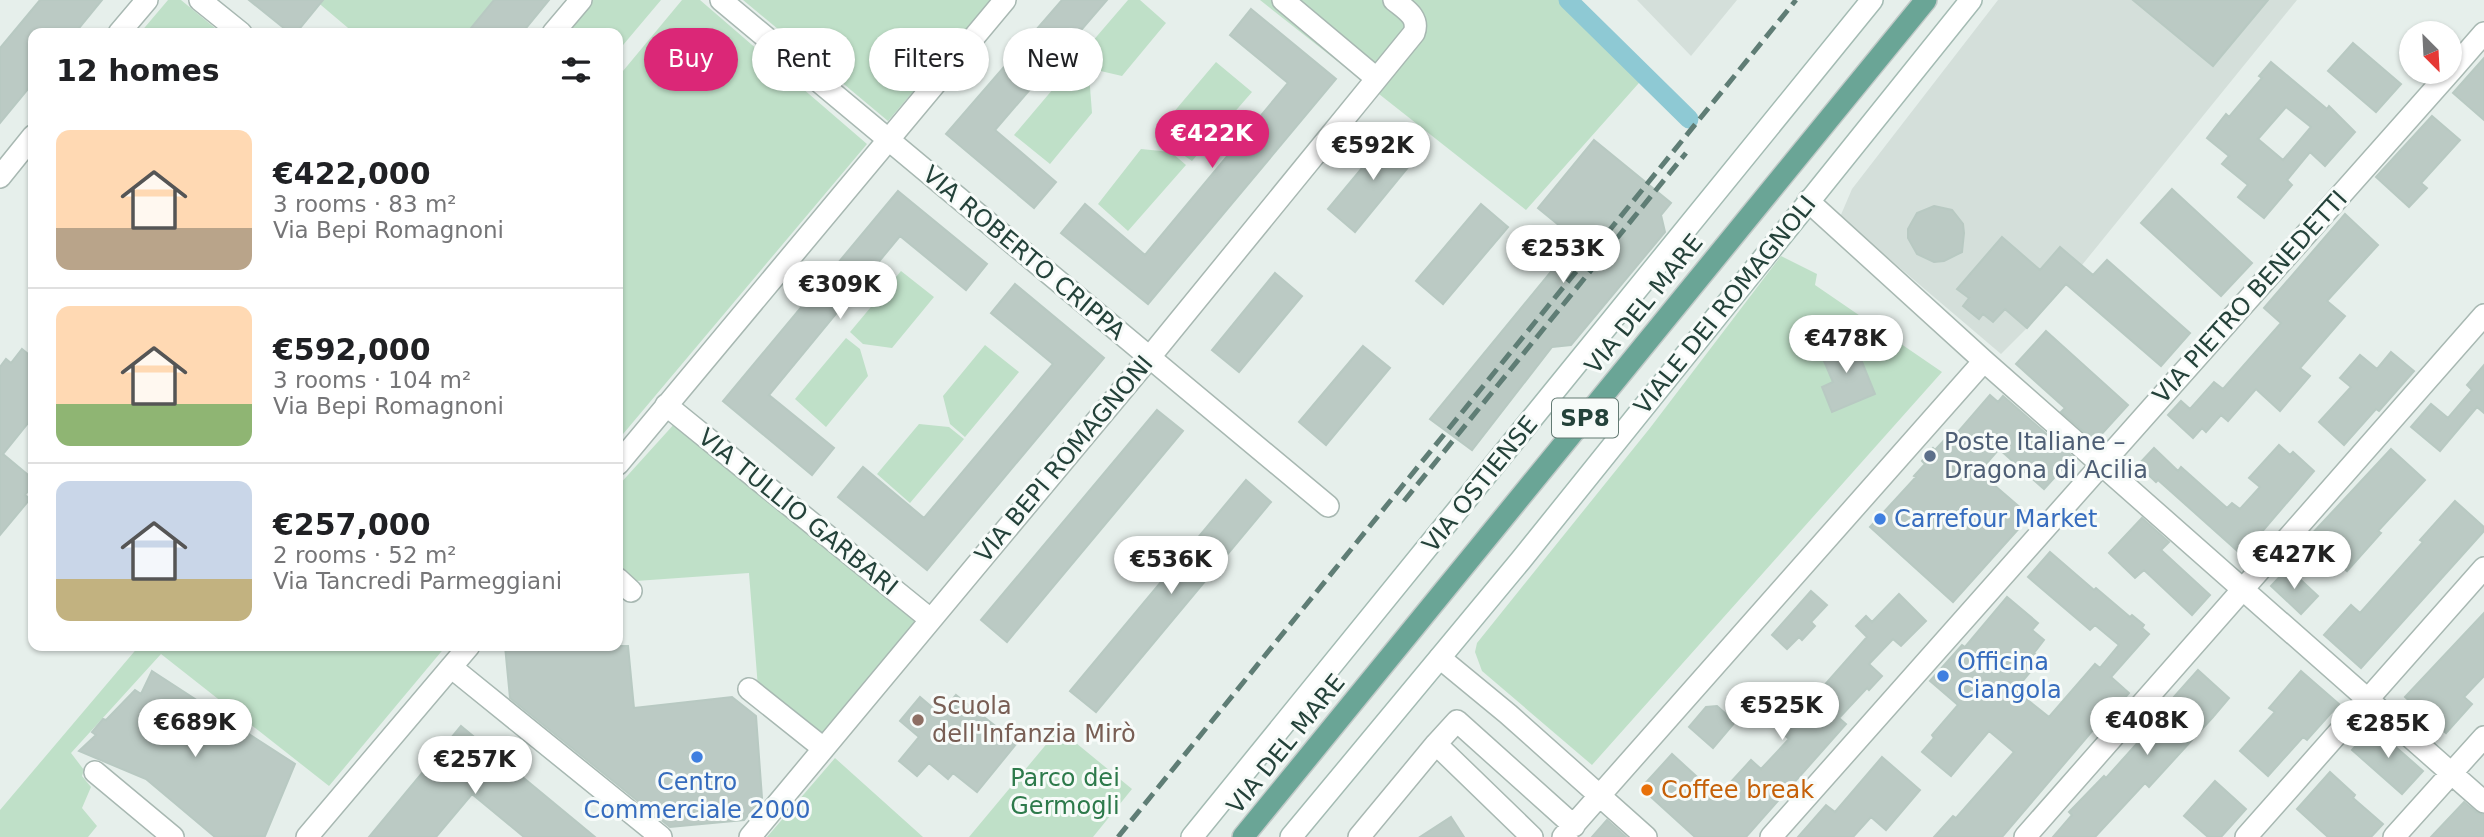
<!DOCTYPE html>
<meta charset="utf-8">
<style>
:root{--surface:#fff;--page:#f6f6f6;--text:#202124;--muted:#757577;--line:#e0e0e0;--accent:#db2777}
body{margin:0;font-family:"DejaVu Sans",sans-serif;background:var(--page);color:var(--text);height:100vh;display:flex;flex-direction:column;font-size:26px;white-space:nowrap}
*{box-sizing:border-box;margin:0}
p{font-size:23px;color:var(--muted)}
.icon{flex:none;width:38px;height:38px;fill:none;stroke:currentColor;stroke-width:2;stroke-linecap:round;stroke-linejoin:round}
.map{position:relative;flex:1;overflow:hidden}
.sheet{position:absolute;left:28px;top:28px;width:595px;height:623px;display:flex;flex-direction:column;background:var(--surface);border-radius:14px;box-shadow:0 2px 5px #0004}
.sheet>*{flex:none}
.guide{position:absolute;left:644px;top:28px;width:665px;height:63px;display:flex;gap:14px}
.needle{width:46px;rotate:156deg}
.buttons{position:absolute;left:2399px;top:21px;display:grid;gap:14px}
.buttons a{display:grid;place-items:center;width:63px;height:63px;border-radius:50%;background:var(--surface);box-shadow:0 2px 5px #0004;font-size:35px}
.price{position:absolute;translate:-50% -60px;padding:0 16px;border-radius:24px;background:#fff;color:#222;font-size:23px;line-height:46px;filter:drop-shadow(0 2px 4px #0008)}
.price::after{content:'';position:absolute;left:50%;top:42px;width:21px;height:16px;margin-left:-10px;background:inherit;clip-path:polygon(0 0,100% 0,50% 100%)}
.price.selected{background:var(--accent);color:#fff}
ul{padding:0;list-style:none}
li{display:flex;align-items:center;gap:21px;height:175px;padding:0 28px}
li+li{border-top:2px solid var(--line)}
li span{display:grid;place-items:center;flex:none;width:196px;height:140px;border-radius:14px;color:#555}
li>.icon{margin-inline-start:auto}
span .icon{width:84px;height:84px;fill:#fffc;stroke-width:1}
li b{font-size:30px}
h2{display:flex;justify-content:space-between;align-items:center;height:84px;padding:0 28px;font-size:30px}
.chip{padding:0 24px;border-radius:32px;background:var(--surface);box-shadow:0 2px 5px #0004;font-size:24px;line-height:63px}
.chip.selected{background:var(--accent);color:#fff}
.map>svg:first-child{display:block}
.built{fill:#d4dfda}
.green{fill:#bfe0c8}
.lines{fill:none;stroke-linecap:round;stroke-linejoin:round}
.canal{stroke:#8ec9d4;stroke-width:19}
.building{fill:#bbcac4;stroke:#b8c9c2;stroke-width:2;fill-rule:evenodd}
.minor-casing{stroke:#a8b8b2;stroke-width:24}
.secondary-casing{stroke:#a4bbb3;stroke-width:24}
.primary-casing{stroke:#c2cac8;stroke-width:24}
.minor{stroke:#fff;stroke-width:21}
.secondary{stroke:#fff;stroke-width:21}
.primary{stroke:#6aa596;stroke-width:21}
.rail{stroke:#5f7d75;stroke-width:5;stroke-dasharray:14 7;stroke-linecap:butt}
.service-dot{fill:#5c6f8a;stroke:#f7fbf9;stroke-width:2.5}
.shop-dot{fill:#3f7fe0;stroke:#f7fbf9;stroke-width:2.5}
.education-dot{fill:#8d6e63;stroke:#f7fbf9;stroke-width:2.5}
.food-dot{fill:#e8710a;stroke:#f7fbf9;stroke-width:2.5}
.labels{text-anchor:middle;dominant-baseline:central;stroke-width:6;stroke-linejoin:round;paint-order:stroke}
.shield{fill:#f7fbf9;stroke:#637a73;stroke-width:2}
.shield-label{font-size:23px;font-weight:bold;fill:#24423a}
.street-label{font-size:24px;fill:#24423a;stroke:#f7fbf9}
.service-label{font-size:24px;fill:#4e5e75;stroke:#f7fbf9;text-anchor:start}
.shop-label{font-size:24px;fill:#366cbe;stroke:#f7fbf9;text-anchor:start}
.education-label{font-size:24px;fill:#785e54;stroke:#f7fbf9;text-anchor:start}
.park-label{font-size:24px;fill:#2d7a4b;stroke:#f7fbf9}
.food-label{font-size:24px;fill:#c56008;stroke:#f7fbf9;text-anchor:start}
</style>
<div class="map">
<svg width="2484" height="837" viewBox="0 0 2484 837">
<rect width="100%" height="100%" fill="#e6efeb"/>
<path class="built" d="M1637 0H1737L1691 56Z
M1998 0H2297L2082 265 2027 328 2001 354 1840 217 1852 189Z"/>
<path class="green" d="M168 0H181L221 33H140Z
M315 0H494L467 33H354Z
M589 0H661L618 51V33H562Z
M682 0H700L867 144 618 440V77Z
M743 0H991L888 121Z
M1128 0H1140L1166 23 1122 76 1092 69 1079 57Z
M1260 0H1574L1646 75 1526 210Z
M1216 62 1252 92 1192 161 1173 148 1167 120Z
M1075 63 1089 74 1092 113 1050 164 1014 135Z
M1141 149 1171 152 1186 165 1128 231 1098 204Z
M1781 256 1817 274 1815 285 1942 372 1592 765 1482 671 1475 652 1477 643 1650 428Z
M901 271 934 297 892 348 863 344 850 332Z
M846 338 860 349 868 376 826 427 795 399Z
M985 345 1019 372 965 437 950 424 943 396Z
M676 422 918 620 822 733 758 688 749 573 636 581 618 565V486Z
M919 424 949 427 964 439 910 503 877 474Z
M139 646H446L329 786 161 654 71 753 84 770 82 776 91 787 82 808 97 826 88 837H0V810Z
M1059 729 1132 789 1093 837H969Z
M835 758 923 837H767Z"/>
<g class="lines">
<path class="canal" d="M1568 0 1689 119"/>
</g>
<path class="building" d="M40 0H102L75 33H33V83L0 123V48Z
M249 0H323L296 33H290Z
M494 0H549L522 33H467Z
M1062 0H1107L995 130 1056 182 1034 208 946 134Z
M2133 0H2268L2213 66Z
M1251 9 1336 79 1148 304 1061 233 1085 204 1145 255 1288 83 1230 35Z
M2353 43 2401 84 2376 112 2328 71Z
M2484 58V120L2453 93Z
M2271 62 2327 109 2329 106 2355 132 2325 166 2310 152 2287 180 2292 185 2264 218 2238 197 2248 185 2222 164 2229 156 2207 138 2226 114 2229 117 2262 78 2259 76ZM2286 107 2311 127 2283 160 2258 139Z
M2432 116 2460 140 2421 183 2427 188 2409 207 2376 177Z
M1392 132 1419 154 1355 232 1328 209Z
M1594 140 1671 203 1661 215 1665 232 1571 345 1552 347 1472 450 1430 419 1577 240 1538 208Z
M2172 189 2252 263 2221 296 2141 223Z
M898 191 987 264 966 290 900 236 769 395 834 448 812 475 723 401Z
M1481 204 1508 227 1443 304 1416 281Z
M1934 206 1952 210 1963 224 1964 233 1962 252 1944 261 1934 262 1917 254 1908 238V229L1917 213Z
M2345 214 2378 245 2327 301 2345 316 2300 368 2310 376 2280 411 2256 389 2228 421 2221 415 2206 432 2202 428 2193 438 2168 415 2181 401 2190 409 2214 382 2223 389 2281 323 2264 308Z
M2002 237 2040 270 2060 247 2093 275 2107 260 2190 333 2161 366 2066 284 2027 328 2005 309 1993 322 1983 314 1979 319 1963 306 1969 298 1957 289Z
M1275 273 1302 296 1239 372 1212 350Z
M1015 284 1104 358 927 570 838 497 863 467 924 518 1053 364 991 313Z
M1849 330 1875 394 1832 412 1822 387 1833 382 1824 361 1838 355 1831 337Z
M2046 331 2128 405 2098 438 2094 434 2091 438 2061 412 2065 408 2016 364Z
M1363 346 1390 368 1326 445 1299 422Z
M22 349 33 358V417L3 454 33 479V485L25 495 30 499 0 535V367L6 359 11 363Z
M2391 352 2414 371 2379 411 2376 409 2344 445 2319 422 2351 387 2340 378 2360 355 2377 369Z
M2484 365V413L2477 407 2440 451 2411 427 2431 404 2448 418 2472 390 2467 385Z
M1990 395 1998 402 2003 396 2073 457 2044 489 1999 449 1979 472 2030 516 1953 602 1870 527 1916 477 1914 476 1925 464 1922 461 1933 448 1935 450 1948 436 1952 439Z
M1157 410 1183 431 1007 642 981 620Z
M2279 445 2290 455 2293 452 2314 471 2242 555 2158 480 2156 482 2138 465 2154 448 2178 471 2181 467 2227 508 2232 503 2240 509 2260 487 2249 478Z
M2391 449 2425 480 2378 531 2381 533 2347 571 2308 538Z
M1246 480 1271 502 1096 712 1070 691Z
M2455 501 2484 527V531L2361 668 2324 635 2351 605 2360 613 2423 542 2420 540Z
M2142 518 2169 542 2161 550 2210 595 2192 615 2144 570 2135 578 2109 553Z
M2050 552 2094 590 2096 588 2130 617 2132 615 2144 625 2142 628 2149 634 2111 677 2129 693 2095 732 2093 730 2002 837H1934L1953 816 1956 818 2014 752 1989 731 1951 776 1922 752 1934 738 1932 735 1958 705 1930 681 1962 645 1965 647 2007 597 2038 623 2032 630 2044 640 2034 653 2041 659 2015 690 2049 717 2095 664 2100 668 2119 645 2095 625 2090 630 2028 577Z
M2288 568 2318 596 2301 614 2271 586Z
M1811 591 1827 605 1811 622 1815 626 1802 640 1799 637 1787 649 1772 635Z
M1899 594 1926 621 1901 646 1893 639 1869 664 1882 676 1869 690 1867 688 1839 718 1846 724 1746 837H1695L1641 788 1672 754 1718 796 1751 760 1761 769 1789 739 1775 727 1800 699 1807 705 1867 637 1856 626 1866 616 1872 622Z
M2484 613V676L2464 697 2472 704 2446 733 2405 697Z
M505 646H628L634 708 732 697 756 716 762 798 744 820 670 827 510 698Z
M2198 670 2229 698 2213 717 2149 787 2145 783 2095 837H2053L2072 815 2069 812 2104 776 2106 778 2167 710 2164 708Z
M152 671 295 764 265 836 215 837 146 779 79 751 96 735 92 732 103 719 106 720 135 690 141 694Z
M2301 671 2339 704 2307 740 2303 737 2268 776 2240 751 2275 712 2269 708Z
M956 695 1017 743 977 792 953 773 948 779 929 763 917 776 899 761 919 737 900 721 920 697 940 714Z
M1717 706 1735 722 1713 748 1689 727 1706 707Z
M461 726 595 837H524L472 794 436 837H369Z
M2373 727 2423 771 2402 794 2352 750Z
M1882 757 1920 790 1886 830 1871 817 1853 837H1798L1826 805 1835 812Z
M2330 772 2355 795 2353 798 2383 824 2371 837H2328L2297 809Z
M2215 781 2246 809 2221 837H2208L2184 816Z
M2464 802 2476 812 2484 815V837H2431Z
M1451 817 1464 837H1420Z
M1607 820 1626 837H1592Z"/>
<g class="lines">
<defs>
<path id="minor" d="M200 0 241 33
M721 0 1328 506
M1283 0 1376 78
M119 33 147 0
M553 33 581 0
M2450 72 2484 33
M0 177 33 136
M1808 201 1984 361 2484 802
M666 405 930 619
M618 464 1005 0
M618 579 631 591
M1440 658 1508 714 1646 837
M451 667 661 837
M749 689 823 748
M95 772 173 837
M307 837 469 646
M750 837 1149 358 1414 33C1420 17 1405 9 1394 0
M1359 837 1436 744
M1532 837 1436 744 1457 721 1574 826
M1563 837 1984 361
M1771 837 2450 72
M2025 837 2484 315
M2246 837 2484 568
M2394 837 2484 737"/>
<path id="secondary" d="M1192 837 1872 0
M1291 837 1521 560 1971 0"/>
<path id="primary" d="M1243 837 1926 0"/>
</defs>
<use href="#minor" class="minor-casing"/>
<use href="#secondary" class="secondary-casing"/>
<use href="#primary" class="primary-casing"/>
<use href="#minor" class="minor"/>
<use href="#secondary" class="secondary"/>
<use href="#primary" class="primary"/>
<path class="rail" d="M1404 501 1686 153
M1118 837 1796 0"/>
</g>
<circle class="service-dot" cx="1930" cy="456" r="7"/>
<g class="shop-dot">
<circle cx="1880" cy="519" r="7"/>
<circle cx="1943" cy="676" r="7"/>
<circle cx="697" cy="757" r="7"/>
</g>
<circle class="education-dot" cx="918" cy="720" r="7"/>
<circle class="food-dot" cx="1647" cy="790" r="7"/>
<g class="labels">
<rect class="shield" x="1552" y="398.5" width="66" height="39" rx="5"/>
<g class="shield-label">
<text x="1585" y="418">SP8</text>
</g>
<g class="street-label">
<text transform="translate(1024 253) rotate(40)">VIA ROBERTO CRIPPA</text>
<text transform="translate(2250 297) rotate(-48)">VIA PIETRO BENEDETTI</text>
<text transform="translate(1644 304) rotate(-51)">VIA DEL MARE</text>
<text transform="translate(1725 305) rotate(-51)">VIALE DEI ROMAGNOLI</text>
<text transform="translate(1064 459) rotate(-50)">VIA BEPI ROMAGNONI</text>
<text transform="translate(1480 484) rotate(-51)">VIA OSTIENSE</text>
<text transform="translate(798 512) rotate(39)">VIA TULLIO GARBARI</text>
<text transform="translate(1286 744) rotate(-51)">VIA DEL MARE</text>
</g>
<g class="service-label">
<text x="1944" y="442">Poste Italiane –<tspan x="1944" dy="28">Dragona di Acilia</tspan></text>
</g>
<g class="shop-label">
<text x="1894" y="519">Carrefour Market</text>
<text x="1957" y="662">Officina<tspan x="1957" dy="28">Ciangola</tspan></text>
<text x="697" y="782" text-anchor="middle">Centro<tspan x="697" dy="28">Commerciale 2000</tspan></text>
</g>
<g class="education-label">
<text x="932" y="706">Scuola<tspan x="932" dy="28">dell'Infanzia Mirò</tspan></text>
</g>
<g class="park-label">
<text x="1065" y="778">Parco dei<tspan x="1065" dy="28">Germogli</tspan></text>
</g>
<g class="food-label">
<text x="1661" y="790">Coffee break</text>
</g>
</g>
</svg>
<div class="buttons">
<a><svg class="needle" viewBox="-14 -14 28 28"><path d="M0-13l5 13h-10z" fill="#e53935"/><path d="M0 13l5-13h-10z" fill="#757577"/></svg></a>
</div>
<b class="price selected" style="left:1212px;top:170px">€422K</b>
<b class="price" style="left:1373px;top:182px">€592K</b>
<b class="price" style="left:1563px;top:285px">€253K</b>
<b class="price" style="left:840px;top:321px">€309K</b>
<b class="price" style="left:1846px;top:375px">€478K</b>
<b class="price" style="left:2294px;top:591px">€427K</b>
<b class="price" style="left:1171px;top:596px">€536K</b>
<b class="price" style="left:1782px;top:742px">€525K</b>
<b class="price" style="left:2147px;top:757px">€408K</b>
<b class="price" style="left:195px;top:759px">€689K</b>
<b class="price" style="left:2388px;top:760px">€285K</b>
<b class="price" style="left:475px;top:796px">€257K</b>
<div class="guide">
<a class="chip selected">Buy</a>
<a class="chip">Rent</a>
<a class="chip">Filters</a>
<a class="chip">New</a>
</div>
<section class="sheet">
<h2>12 homes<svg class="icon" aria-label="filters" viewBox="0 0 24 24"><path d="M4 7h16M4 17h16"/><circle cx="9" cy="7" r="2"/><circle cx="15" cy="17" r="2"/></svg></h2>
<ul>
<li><span style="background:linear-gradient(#ffd9b3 70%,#b9a48a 0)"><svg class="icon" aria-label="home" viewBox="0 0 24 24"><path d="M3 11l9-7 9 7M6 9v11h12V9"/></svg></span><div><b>€422,000</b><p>3 rooms · 83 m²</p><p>Via Bepi Romagnoni</p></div></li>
<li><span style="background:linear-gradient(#ffd9b3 70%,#8fb573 0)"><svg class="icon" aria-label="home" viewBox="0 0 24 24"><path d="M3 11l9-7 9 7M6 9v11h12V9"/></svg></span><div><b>€592,000</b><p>3 rooms · 104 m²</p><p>Via Bepi Romagnoni</p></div></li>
<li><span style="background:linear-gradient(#c9d6e8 70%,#c2b280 0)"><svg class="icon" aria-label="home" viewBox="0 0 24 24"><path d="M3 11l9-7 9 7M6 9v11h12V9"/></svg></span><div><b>€257,000</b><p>2 rooms · 52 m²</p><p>Via Tancredi Parmeggiani</p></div></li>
</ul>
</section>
</div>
